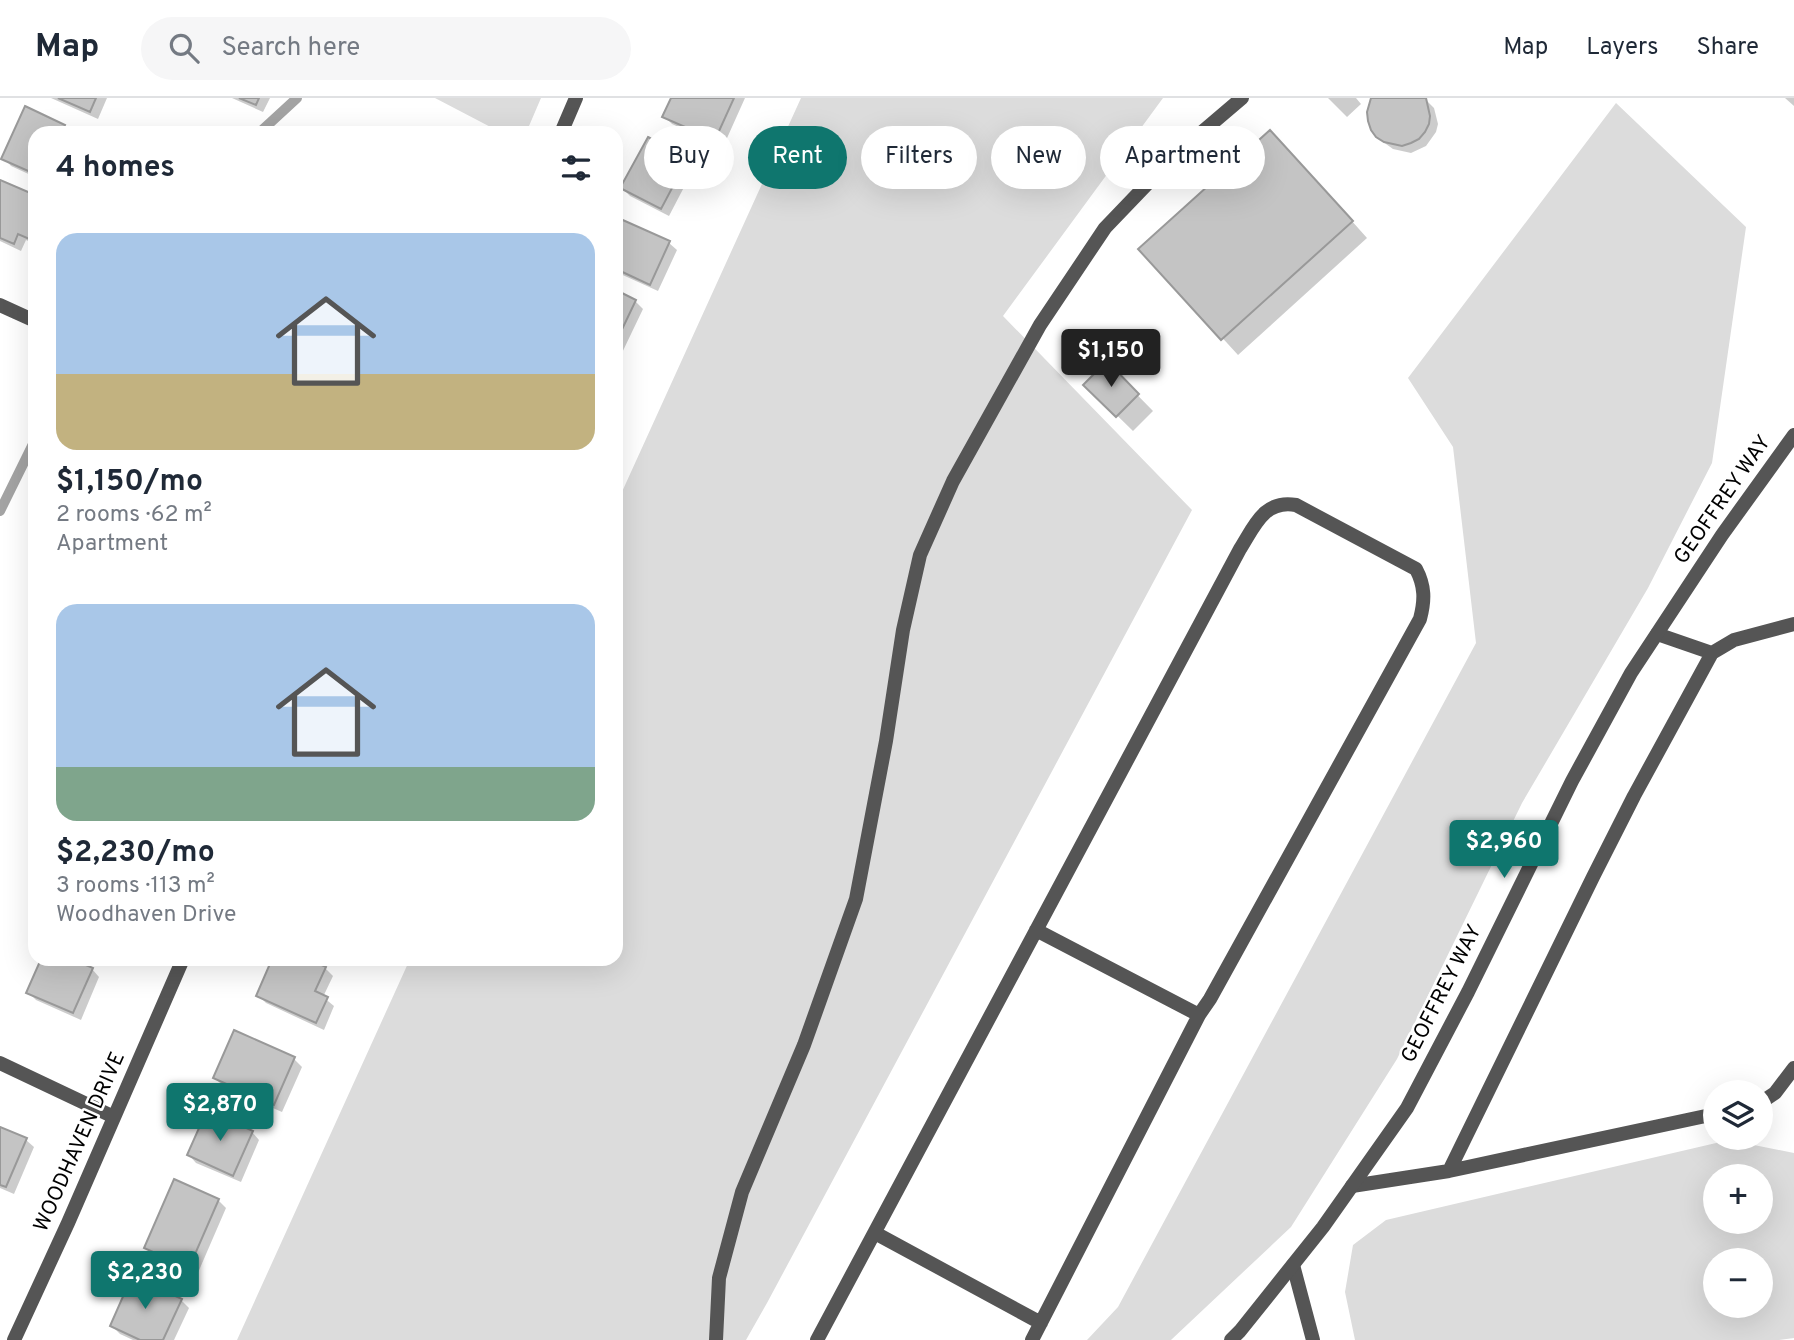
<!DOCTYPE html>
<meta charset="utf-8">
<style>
:root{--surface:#fff;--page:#f6f6f7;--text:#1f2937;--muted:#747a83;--line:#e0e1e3;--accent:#0f766e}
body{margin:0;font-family:Overpass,sans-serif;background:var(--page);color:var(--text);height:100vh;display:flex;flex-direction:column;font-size:26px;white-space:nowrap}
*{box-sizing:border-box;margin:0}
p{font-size:23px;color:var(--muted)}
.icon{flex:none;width:38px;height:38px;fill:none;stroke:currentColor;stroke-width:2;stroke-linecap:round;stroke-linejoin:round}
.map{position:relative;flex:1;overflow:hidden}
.drawer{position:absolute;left:28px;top:28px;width:595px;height:840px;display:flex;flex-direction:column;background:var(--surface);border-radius:21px;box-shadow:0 7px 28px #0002}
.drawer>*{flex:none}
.hud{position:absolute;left:644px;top:28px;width:665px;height:63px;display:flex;gap:14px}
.buttons{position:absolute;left:1703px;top:982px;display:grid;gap:14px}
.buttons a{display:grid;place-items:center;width:70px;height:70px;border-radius:50%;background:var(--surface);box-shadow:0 7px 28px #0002;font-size:35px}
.price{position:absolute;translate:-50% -60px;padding:0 16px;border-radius:7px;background:var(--accent);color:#fff;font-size:23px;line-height:46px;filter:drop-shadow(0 2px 4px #0008)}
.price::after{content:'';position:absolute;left:50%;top:42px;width:21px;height:16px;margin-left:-10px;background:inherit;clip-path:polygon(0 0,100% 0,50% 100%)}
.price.current{background:#222;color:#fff}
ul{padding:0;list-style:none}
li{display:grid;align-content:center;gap:14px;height:371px;padding:0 28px}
li span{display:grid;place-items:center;height:217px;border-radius:21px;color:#555}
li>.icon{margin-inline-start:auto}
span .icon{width:126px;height:126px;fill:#fffc;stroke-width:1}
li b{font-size:30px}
h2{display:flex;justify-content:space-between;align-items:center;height:84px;padding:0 28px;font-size:30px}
.tag{padding:0 24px;border-radius:32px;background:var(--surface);box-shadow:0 7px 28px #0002;font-size:24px;line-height:63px}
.tag.current{background:var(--accent);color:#fff}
header{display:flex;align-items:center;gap:42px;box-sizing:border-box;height:98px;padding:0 35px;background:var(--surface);border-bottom:2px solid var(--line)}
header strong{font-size:33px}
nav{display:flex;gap:38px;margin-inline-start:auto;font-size:24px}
.search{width:490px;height:63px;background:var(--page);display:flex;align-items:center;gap:18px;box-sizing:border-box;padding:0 24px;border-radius:38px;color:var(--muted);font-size:26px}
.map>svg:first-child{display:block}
.green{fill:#dcdcdc;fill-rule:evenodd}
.shadow{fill:#0003}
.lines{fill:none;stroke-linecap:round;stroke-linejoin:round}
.stream{stroke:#a3a3a3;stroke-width:10}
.building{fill:#c4c4c4;stroke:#999;stroke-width:2}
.service{stroke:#555;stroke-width:14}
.minor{stroke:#555;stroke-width:14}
.labels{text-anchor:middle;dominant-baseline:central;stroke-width:5;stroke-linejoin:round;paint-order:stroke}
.street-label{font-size:21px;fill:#000;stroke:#fff}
</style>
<header>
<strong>Map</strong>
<div class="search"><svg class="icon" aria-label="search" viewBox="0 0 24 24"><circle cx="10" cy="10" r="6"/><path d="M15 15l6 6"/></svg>Search here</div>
<nav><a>Map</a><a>Layers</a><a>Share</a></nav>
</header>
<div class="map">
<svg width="1794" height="1242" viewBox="0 0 1794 1242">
<rect width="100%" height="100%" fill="#fff"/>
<path class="green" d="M435 0H541L526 35H502Z
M801 0H1163L1003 218 1192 412 767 1205 746 1242H237L410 861H616V407Z
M1616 5 1746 129 1712 365 1648 490 1522 705 1397 961 1291 1129 1171 1242H1087L1118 1209 1476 545 1453 349 1408 280Z
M1729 1042 1794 1055V1240L1779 1242H1355L1345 1194 1353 1147 1386 1122ZM1715 1078H1760V1124H1715ZM1715 1162H1760V1208H1715Z"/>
<path class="shadow" d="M51 0H107L98 21Z
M232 0H270L263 14Z
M673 0H745L723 49 672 26 664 18Z
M1328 0H1356L1361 6 1347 19Z
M1373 0H1424L1434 10 1438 26 1436 34 1426 48 1411 55 1393 51 1386 46 1378 38Z
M1785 0H1794V8Z
M26 11 64 28 71 35H35V79L11 68 4 60Z
M1286 49 1367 140 1238 257 1141 151Z
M686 62 694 70 669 118 630 98 622 90Z
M0 84 35 99V146L26 142 21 153 0 143Z
M616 121 669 145 677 152 658 193 616 174Z
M616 194 635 203 643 211 620 259 616 258Z
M1107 266 1153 313 1133 333 1086 287Z
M43 861H68L92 871 99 879 81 922 36 902 28 894Z
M96 861H117L114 868Z
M274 861H305L325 870 333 878 323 899 334 908 324 932 266 905 258 897Z
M294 961 302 969 282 1014 223 988 215 980Z
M0 1030 26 1042 34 1049 14 1096 0 1090Z
M252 1034 259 1042 241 1084 196 1065 189 1057Z
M218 1102 226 1110 197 1177 153 1158 146 1150Z
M181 1202 189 1210 174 1242H133L120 1236 112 1228Z"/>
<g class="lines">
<path class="stream" d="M259 35 297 0
M0 413 35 342"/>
</g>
<path class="building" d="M58 0H96L90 14Z
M239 0H259L256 7Z
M671 0H734L715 42 662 19Z
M1371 0H1426L1430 18 1429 26 1425 34 1419 41 1411 45 1402 48 1384 44 1376 39 1371 32 1368 23 1367 14Z
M25 8 65 27 61 35H35V76L1 61Z
M1270 32 1353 123 1221 242 1138 151Z
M648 39 688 60 661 111 620 90Z
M0 82 35 97 34 143 18 136 14 146 0 140Z
M616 119 670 143 650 187 616 171Z
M616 192 636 202 616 244Z
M1107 263 1139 296 1116 319 1083 287Z
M41 861H72L93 870 73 915 26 895Z
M272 861H309L326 869 315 893 328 899 316 925 256 898Z
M234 932 295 959 274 1007 213 980Z
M207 1012 253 1033 233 1078 187 1057Z
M0 1029 27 1040 6 1089 0 1087Z
M174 1081 219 1101 189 1170 144 1150Z
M132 1178 182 1201 163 1242H140L110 1228Z"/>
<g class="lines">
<path class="service" d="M1657 536 1712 555 1734 542 1794 526
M1036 832 1199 917
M1760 1005 1775 995 1794 970
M1449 1073 1593 779 1634 698 1712 555
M1352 1088 1449 1073 1715 1016
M875 1135 1041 1225
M1293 1167 1313 1242
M716 1242 719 1180 742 1094 804 947 856 801 886 643 903 532 920 457 953 383 1040 227 1105 130 1175 57 1242 0
M817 1242 1240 451C1254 429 1264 401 1296 407L1416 471C1425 488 1425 502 1420 521L1210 901 1199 917 1032 1242"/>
<path class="minor" d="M561 35 576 0
M0 207 35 223
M0 965 114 1019
M14 1242 68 1125 183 861
M1231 1242 1240 1233 1323 1129 1407 1010 1468 894 1572 683 1631 575 1722 437 1794 337"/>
</g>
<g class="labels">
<g class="street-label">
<text transform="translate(1723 402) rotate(-55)">GEOFFREY WAY</text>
<text transform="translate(1442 896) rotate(-63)">GEOFFREY WAY</text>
<text transform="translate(80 1044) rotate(-66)">WOODHAVEN DRIVE</text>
</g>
</g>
</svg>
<div class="buttons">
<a><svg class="icon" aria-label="layers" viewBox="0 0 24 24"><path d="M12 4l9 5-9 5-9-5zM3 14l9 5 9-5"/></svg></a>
<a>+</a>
<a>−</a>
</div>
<b class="price current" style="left:1111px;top:291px">$1,150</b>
<b class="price" style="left:1504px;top:782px">$2,960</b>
<b class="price" style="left:220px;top:1045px">$2,870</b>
<b class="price" style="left:145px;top:1213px">$2,230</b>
<div class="hud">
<a class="tag">Buy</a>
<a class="tag current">Rent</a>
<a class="tag">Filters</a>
<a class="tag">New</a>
<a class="tag">Apartment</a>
</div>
<section class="drawer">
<h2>4 homes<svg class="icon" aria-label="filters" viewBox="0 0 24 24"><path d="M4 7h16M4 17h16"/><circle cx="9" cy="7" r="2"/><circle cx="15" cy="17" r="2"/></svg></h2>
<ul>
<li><span style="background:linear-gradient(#a9c7e8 65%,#c2b280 0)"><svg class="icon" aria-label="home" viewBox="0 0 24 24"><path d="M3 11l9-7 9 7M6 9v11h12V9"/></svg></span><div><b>$1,150/mo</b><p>2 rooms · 62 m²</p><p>Apartment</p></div></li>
<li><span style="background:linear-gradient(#a9c7e8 75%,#7fa58c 0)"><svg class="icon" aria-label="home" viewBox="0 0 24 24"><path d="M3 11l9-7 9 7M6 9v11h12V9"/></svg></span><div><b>$2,230/mo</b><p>3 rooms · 113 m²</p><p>Woodhaven Drive</p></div></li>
</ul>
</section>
</div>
